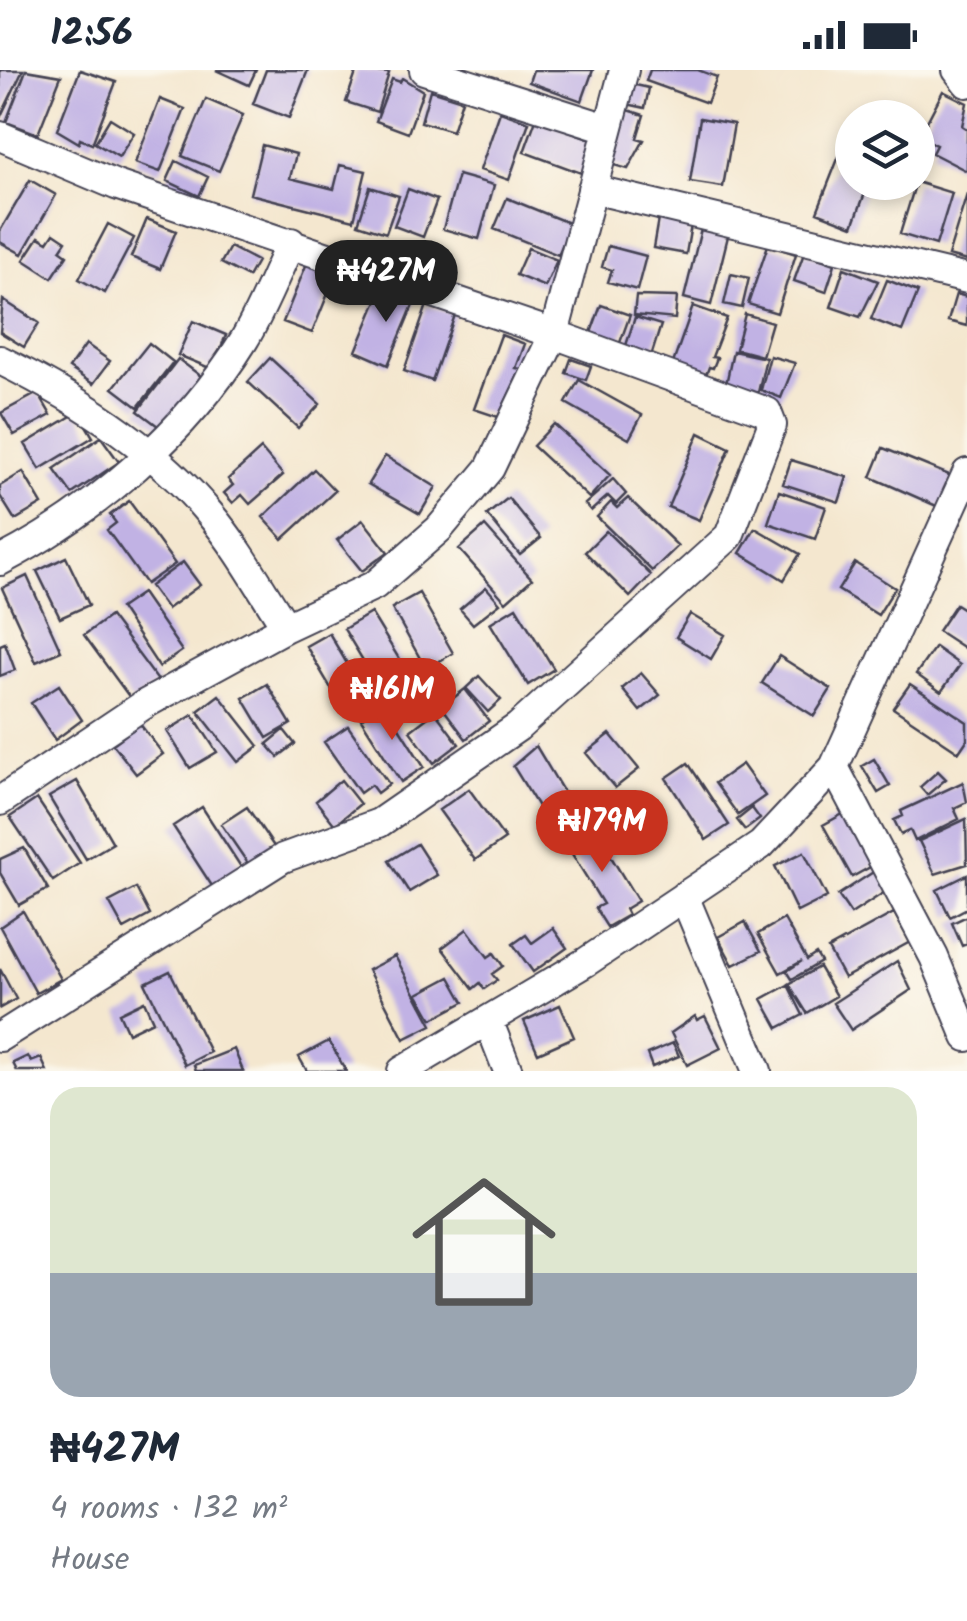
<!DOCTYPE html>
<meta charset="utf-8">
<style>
:root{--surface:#fff;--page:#f2f2f3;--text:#1f2937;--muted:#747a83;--line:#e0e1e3;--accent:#c8321e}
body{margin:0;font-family:Kalam,sans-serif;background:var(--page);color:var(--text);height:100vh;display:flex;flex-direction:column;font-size:38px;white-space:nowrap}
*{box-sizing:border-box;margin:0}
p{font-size:32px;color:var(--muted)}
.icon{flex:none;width:55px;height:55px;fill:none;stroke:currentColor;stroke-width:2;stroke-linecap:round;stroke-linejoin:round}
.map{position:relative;height:1001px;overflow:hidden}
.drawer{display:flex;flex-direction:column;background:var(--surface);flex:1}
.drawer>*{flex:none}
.buttons{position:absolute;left:835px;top:30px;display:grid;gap:20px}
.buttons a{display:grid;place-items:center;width:100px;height:100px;border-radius:50%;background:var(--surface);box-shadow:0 5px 15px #0003;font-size:50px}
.price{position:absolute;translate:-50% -85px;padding:0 22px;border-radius:35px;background:var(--accent);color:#fff;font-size:32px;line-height:65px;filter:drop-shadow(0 2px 5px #0008)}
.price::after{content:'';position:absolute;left:50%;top:60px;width:30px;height:22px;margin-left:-15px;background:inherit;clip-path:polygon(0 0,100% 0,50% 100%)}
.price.active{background:#222;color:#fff}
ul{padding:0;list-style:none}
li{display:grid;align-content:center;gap:20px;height:530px;padding:0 50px}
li+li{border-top:2px solid var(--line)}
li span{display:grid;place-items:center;height:310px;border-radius:30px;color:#555}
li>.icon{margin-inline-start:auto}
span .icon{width:180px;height:180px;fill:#fffc;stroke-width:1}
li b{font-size:42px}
.status{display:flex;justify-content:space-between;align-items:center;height:70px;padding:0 50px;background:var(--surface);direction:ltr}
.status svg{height:28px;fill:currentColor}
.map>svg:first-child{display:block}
.building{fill:#c1b2e4}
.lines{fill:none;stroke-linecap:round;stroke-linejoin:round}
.minor-casing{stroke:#424051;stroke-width:32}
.minor{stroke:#fff;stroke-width:28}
</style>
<div class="status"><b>12:56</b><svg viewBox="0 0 49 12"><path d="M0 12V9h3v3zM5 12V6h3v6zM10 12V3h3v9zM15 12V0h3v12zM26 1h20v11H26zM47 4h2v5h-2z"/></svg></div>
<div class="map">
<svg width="967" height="1001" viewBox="0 0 967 1001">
<rect width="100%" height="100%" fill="#fbf7ec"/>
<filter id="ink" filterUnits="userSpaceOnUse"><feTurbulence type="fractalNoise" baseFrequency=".01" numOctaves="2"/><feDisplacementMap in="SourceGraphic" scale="20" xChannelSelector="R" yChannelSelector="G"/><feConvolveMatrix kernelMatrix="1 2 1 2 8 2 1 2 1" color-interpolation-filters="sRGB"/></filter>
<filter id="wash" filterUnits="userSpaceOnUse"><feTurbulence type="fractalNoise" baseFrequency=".0048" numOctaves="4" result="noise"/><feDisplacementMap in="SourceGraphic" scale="40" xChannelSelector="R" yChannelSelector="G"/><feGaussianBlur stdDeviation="2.25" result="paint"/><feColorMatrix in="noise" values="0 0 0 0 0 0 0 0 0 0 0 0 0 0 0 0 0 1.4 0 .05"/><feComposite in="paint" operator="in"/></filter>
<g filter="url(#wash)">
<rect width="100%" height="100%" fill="#f4e7cf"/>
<g id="blocks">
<path class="building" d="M0 0H23L0 48Z
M26 0 61 6 38 64 6 52Z
M80 0 116 12 92 74 80 69 79 73 57 60Z
M216 0H256L249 15Z
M266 0H308L289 48 253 34Z
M357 0 389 3 377 42 346 32Z
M533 0H593L582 31 529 12Z
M650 0H698L717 7 707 33 646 11Z
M402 8 423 21 408 63 376 51 392 9 400 12Z
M631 14 649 18 645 38 627 34Z
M430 20 462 30 452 61 421 52Z
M943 21 967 33 962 56 967 59V101L932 83 936 75 919 67Z
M160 29 185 39 160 102 135 93Z
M206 29 243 45 219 101 182 86Z
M625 39 644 45 637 68 644 70 628 99 610 94Z
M500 42 529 52 509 110 480 100Z
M110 48 134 63 119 87 95 73Z
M700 48 734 54 723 117 690 112Z
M536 49 594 70 592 107 524 82Z
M262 75 296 84 290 108 334 119 340 95 366 101 354 150 250 124Z
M843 76 852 79V112H869L853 156 817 142Z
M176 91 208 107 199 126 167 111Z
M458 105 494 115 479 169 443 159Z
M30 110 56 125 22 184 0 172V161Z
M916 112 952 123 936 175 900 164Z
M370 117 399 126 386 163 358 154Z
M408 119 437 130 423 167 394 156Z
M967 124V191L948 186Z
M507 128 571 154 558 185 494 159Z
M147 149 176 161 160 199 131 187Z
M658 149 691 155 686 184 653 178Z
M108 154 134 168 105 223 79 209Z
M702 155 729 162 711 235 684 228Z
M54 163 66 171 60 180 67 185 52 208 24 190 39 167 48 172Z
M768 175 796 184 777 243 748 234Z
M608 176 646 186 637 220 608 212 612 200 602 197Z
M230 177 257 191 248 207 221 193Z
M528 178 557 190 545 217 516 205Z
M804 183 835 194 826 222 794 211Z
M309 188 338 199 312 263 283 252Z
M844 198 878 211 860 247 831 237Z
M731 204 749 208 742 238 724 234Z
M887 210 918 222 902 261 871 249Z
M384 214 416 228 388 295 356 281Z
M956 224 967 227V256L948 251Z
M636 226 677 227 675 249 634 245Z
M3 230 39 253 24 277 0 262Z
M427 235 455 245 432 311 404 301Z
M601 235 630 245 617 281 588 271Z
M693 236 727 248 712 287 717 288 713 298 709 297 703 313 670 302Z
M745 244 772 252 762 286 736 279Z
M635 247 661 255 649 293 623 285Z
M193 251 226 265 212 299 178 285Z
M501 265 525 274 516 298 521 299 498 347 474 339Z
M149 273 173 292 138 337 113 318Z
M86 274 110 291 93 314 69 298Z
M733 281 766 288 756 331 724 324Z
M770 286 795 293 781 328 761 320Z
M270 288 320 334 298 358 248 312Z
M178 289 206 310 166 362 138 341Z
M571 289 591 296 586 310 566 303Z
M579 310 642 345 629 369 566 333Z
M38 323 51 345 14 365 1 343Z
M78 342 93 367 40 399 25 374Z
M554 354 610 405 589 428 533 376Z
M699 363 730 378 699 450 668 437Z
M101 367 119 392 72 424 54 399Z
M883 378 954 407 941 438 871 407Z
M261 379 283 405 250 434 242 425 233 433 224 423 233 415 228 409Z
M385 386 436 417 420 444 368 414Z
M791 390 847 407 839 432 783 414Z
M314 399 335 421 283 469 263 447Z
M23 402 42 434 15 450 0 426V416Z
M613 409 626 424 616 434 608 426 591 441 585 434Z
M779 421 826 437 815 469 768 453Z
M508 428 541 468 520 485 487 445Z
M628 428 678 476 652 501 597 447 611 432 617 438Z
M129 431 175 494 146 514 107 460 116 453 110 445Z
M363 450 388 482 362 501 337 470Z
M485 456 532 509 506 532 459 479Z
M755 458 800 484 784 510 740 483Z
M606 461 651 505 630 527 585 482Z
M66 487 89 535 60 548 37 501Z
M183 492 200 515 167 539 150 516Z
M855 493 895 518 878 545 838 520Z
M27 506 61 581 36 592 2 518Z
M486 517 500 533 473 554 460 539Z
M142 523 182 581 159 597 120 538Z
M419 523 453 583 426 599 392 538Z
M956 534 967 541V580L938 561Z
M516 537 554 599 528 615 490 553Z
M371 543 409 605 382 622 344 559Z
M690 544 725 565 711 589 676 567Z
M110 546 159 612 133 632 84 565Z
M329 563 365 624 342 637 306 576Z
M5 573 15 600 0 606V575Z
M935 577 960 595 941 622 916 604Z
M779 586 831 619 814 646 762 613Z
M641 603 660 625 640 641 622 619Z
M479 606 501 630 488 642 466 618Z
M267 614 291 654 267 668 243 628Z
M910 614 967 652V670L959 682 893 638Z
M59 615 82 650 55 670 31 633Z
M465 619 489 651 466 669 442 637Z
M219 625 259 676 238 692 198 641Z
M384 634 424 697 401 712 361 649Z
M435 642 459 674 434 693 410 661Z
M193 645 217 682 190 698 167 661Z
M140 654 163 684 136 704 113 674Z
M348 656 389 714 377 723 371 715 360 723 324 672Z
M284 660 295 674 278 687 267 674Z
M610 664 639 699 615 718 586 683Z
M536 676 575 741 550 756 513 696Z
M874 689 890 716 878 723 862 696Z
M688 693 729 755 706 770 666 708Z
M742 694 765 726 738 745 715 713Z
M938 701 946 709 927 725 920 717Z
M341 710 360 734 335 755 316 731Z
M77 711 113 773 86 789 49 727Z
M963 712 967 732 954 738 959 749 915 771 910 760 901 764 894 750 903 746 901 741Z
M469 719 505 769 475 790 439 740Z
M37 729 80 793 53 811 10 747Z
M202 737 243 800 214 819 173 756Z
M247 737 275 778 249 795 221 754Z
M752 738 760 749 745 760 737 750Z
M852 739 881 791 852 807 823 755Z
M966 749 967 794 935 804 919 771Z
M591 754 638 831 625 839 628 845 607 857 595 838 603 834 564 771Z
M417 774 437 805 409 822 389 791Z
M24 778 48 819 19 835 0 803V789Z
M804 782 827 827 797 842 775 796Z
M881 797 894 816 851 844 838 825Z
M967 805V838L950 847 937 820Z
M136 818 150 845 124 859 109 832Z
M23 841 61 909 36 923 0 857Z
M894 843 910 872 844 908 828 879Z
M967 846V874L962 876 952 853Z
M784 849 807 890 816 884 821 892 792 909 787 901 802 891 780 903 758 864Z
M745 852 761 881 733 895 718 867Z
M553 858 567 878 533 902 513 874 526 865 532 873Z
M467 859 488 887 494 883 503 896 492 904 497 910 484 919 480 913 473 919 442 878Z
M395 886 432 955 404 969 368 900Z
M897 891 911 920 851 960 833 933Z
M819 897 836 926 807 943 789 914Z
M0 899 16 929 0 938Z
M170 901 210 982 185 995 145 913Z
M450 907 464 932 432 949 418 924Z
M788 915 803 945 778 958 762 929Z
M144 931 153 951 128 963 119 943Z
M560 935 574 967 538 983 524 951Z
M695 946 697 950 705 946 721 978 687 995 671 963Z
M329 971 346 1001H307L299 987Z
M673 973 679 986 652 997 647 984Z
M234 979 243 1001H196L194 995Z
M28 986 31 992 41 988 47 1001H17L13 993Z"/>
</g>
</g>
<g filter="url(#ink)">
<use href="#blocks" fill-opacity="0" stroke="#424051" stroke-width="2.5"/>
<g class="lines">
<defs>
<path id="minor" d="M424 0 607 58
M957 0 967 13
M0 66 116 115 554 264 767 342 772 355 729 466 518 657 379 753 283 788 0 967
M592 119 967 209
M0 290C75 327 155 377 209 443 238 477 261 519 286 557
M0 491C96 441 187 362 244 270 262 240 276 204 291 172
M834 697 934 887 967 967
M0 731 145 634 286 557 375 515 439 459 490 398 554 264 624 0
M684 826 757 1001
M488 950 508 1001
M402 1001 586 892 761 775 834 697 967 403"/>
</defs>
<use href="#minor" class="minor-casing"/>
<use href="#minor" class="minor"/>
</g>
</g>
</svg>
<div class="buttons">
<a><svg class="icon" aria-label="layers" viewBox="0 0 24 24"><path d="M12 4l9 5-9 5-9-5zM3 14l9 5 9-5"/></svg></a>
</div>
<b class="price active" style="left:386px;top:255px">₦427M</b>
<b class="price" style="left:392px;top:673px">₦161M</b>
<b class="price" style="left:602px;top:805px">₦179M</b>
</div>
<section class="drawer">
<ul>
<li><span style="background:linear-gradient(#dfe7d0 60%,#9aa5b1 0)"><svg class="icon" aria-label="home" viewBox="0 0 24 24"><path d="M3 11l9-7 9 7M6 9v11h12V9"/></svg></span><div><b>₦427M</b><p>4 rooms · 132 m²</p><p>House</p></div></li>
</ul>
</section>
